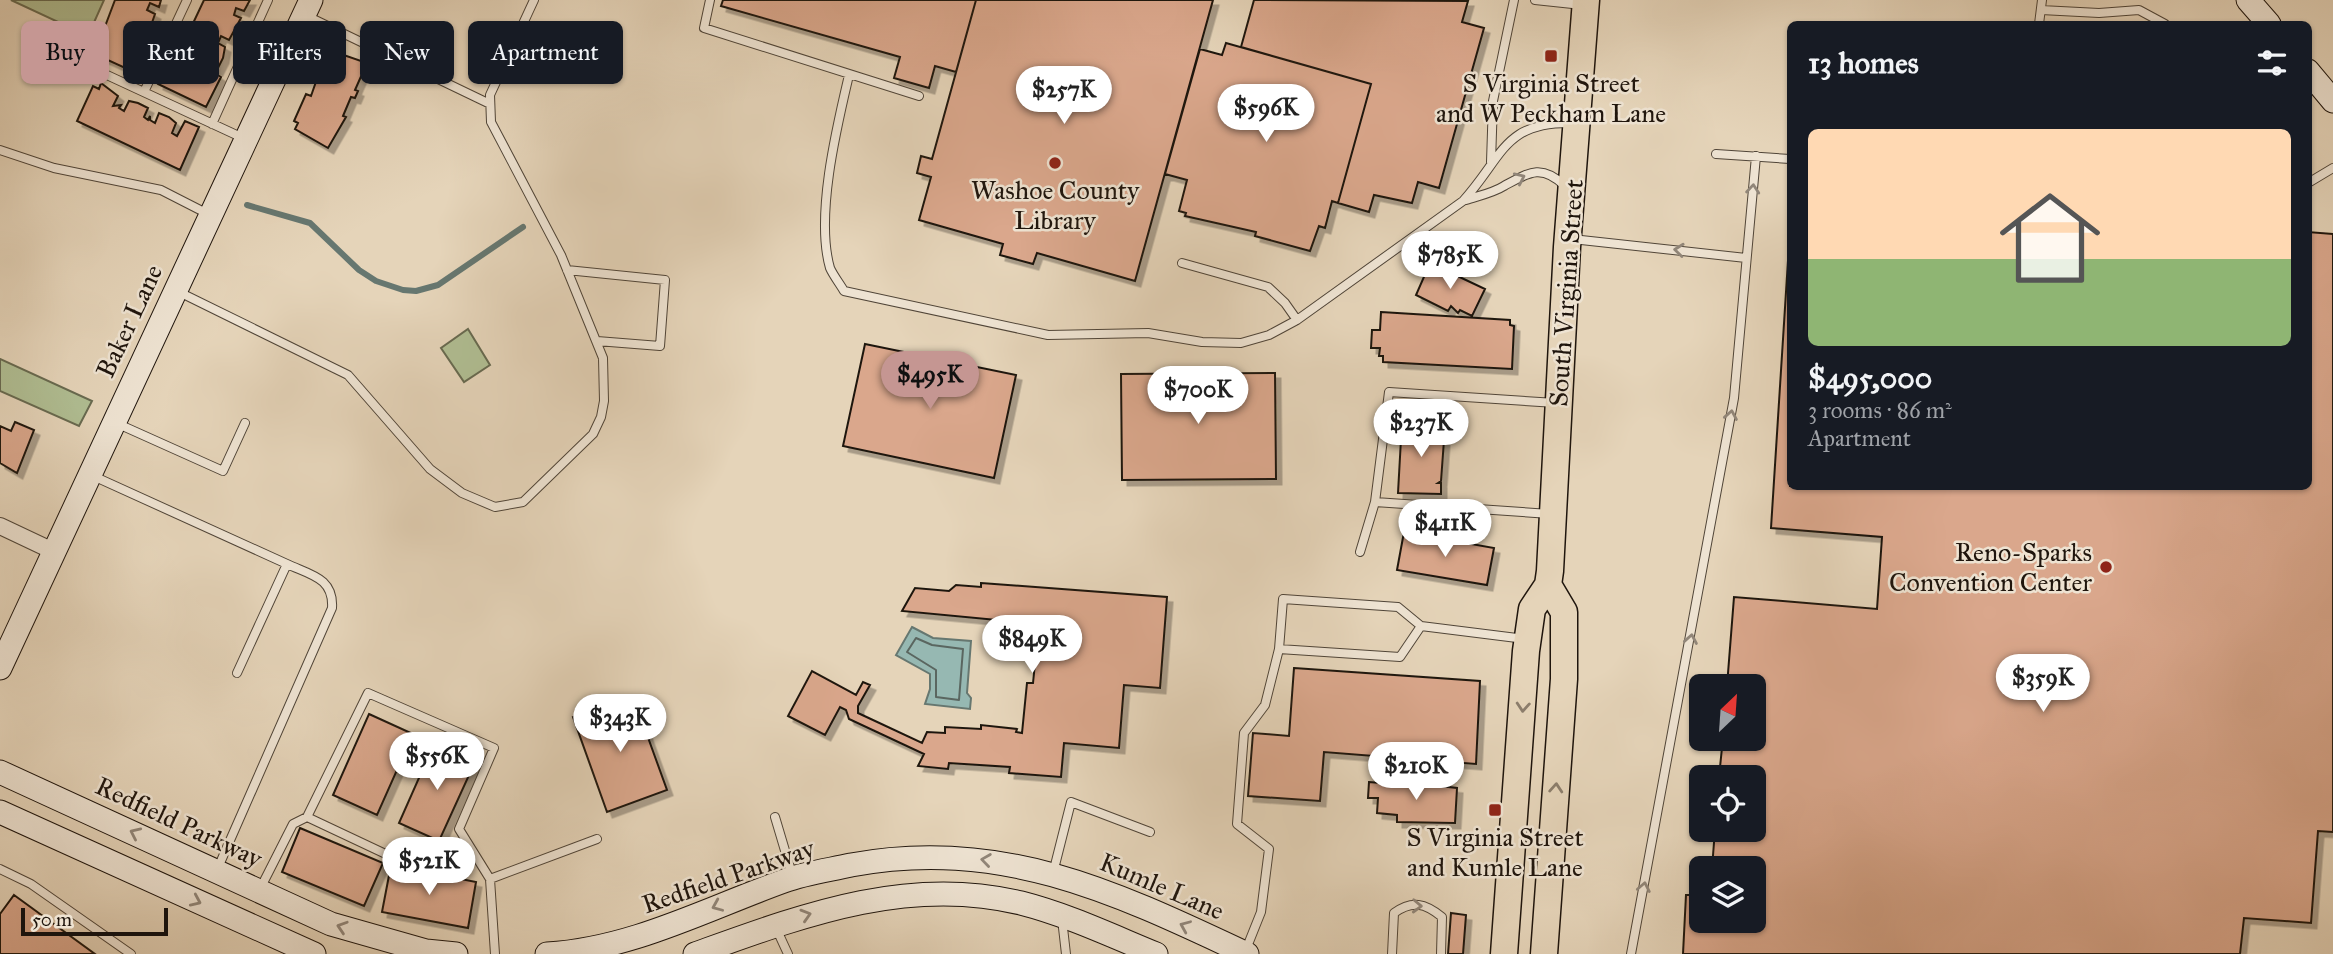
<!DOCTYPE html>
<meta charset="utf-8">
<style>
:root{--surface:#171b24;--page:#20242c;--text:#f1f3f6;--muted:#9ea1a6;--line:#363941;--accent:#c59692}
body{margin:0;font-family:"IM FELL Great Primer",serif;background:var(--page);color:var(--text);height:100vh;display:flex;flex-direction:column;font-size:26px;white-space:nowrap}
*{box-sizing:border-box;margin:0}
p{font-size:23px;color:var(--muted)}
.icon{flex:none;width:38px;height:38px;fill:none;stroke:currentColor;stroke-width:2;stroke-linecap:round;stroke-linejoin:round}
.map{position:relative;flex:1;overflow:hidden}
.drawer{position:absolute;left:1787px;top:21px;width:525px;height:469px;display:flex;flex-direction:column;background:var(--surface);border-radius:10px;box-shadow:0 2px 5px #0004}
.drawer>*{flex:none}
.banner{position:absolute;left:21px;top:21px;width:665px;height:63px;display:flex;gap:14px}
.needle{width:46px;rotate:25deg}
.fabs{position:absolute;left:1689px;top:674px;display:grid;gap:14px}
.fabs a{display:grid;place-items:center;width:77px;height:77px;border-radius:10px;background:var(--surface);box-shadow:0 2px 5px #0004;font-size:35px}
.scale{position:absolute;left:21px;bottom:18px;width:147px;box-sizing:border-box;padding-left:7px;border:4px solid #1f150d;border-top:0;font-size:19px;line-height:24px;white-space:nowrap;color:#1f150d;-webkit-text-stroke:5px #eee3d2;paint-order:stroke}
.price{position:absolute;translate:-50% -60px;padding:0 16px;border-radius:24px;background:#fff;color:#222;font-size:23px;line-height:46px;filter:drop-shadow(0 2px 4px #0008)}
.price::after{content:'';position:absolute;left:50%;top:42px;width:21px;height:16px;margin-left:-10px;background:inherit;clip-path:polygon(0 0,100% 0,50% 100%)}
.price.on{background:var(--accent);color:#111}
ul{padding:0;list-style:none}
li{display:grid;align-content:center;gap:14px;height:371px;padding:0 21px}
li+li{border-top:2px solid var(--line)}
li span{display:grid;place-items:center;height:217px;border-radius:10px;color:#555}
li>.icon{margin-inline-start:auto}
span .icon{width:126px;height:126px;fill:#fffc;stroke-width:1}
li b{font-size:30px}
h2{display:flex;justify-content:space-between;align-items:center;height:84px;padding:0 21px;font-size:30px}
.tag{padding:0 24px;border-radius:10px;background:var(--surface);box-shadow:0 2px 5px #0004;font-size:24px;line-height:63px}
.tag.on{background:var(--accent);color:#111}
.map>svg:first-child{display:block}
.green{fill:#b0be93;stroke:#686a50;stroke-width:2}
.water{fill:#96b8b2;stroke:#667770;stroke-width:2}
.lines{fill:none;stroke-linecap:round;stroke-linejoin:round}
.shore{stroke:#5a6660;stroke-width:2}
.stream{stroke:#667770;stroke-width:6}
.building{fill:#daa78c;stroke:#1f150d;stroke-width:2;filter:url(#shadow)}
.lane-casing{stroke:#504538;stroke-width:10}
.street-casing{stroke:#504538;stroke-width:18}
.secondary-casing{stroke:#1f150d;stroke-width:25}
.primary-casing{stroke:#1f150d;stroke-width:29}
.lane{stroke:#eee3d2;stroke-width:8}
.street{stroke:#eee3d2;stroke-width:16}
.secondary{stroke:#eee3d2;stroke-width:23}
.primary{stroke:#e5d4b9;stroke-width:26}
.oneway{stroke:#918679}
.oneway2{stroke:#8c7e6c}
.poi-dot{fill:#8f2418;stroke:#eee3d2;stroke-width:2.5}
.labels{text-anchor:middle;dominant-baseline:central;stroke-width:5;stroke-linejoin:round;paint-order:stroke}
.poi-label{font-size:26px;fill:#1f150d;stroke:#eee3d2}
.street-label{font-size:26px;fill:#1f150d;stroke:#eee3d2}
</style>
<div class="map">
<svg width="2333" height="954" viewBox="0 0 2333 954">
<defs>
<filter id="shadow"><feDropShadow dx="5.5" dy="5.5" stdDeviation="0" flood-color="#0004"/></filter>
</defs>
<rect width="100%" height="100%" fill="#e5d4b9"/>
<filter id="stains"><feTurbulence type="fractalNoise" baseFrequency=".00286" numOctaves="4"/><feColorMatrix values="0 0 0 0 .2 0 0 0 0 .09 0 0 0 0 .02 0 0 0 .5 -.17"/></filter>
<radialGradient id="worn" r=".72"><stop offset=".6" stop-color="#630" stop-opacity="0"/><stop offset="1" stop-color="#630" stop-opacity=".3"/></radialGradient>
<path class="green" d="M11 0H104L88 36Z
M468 329 490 365 464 382 441 348Z
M0 359 92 401 79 426 0 391Z"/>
<path class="water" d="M912 627 933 638 971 641 967 693 971 698 970 709 925 704 930 689V674L896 655Z"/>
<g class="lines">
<path class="shore" d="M916 638 932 645 963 649 959 700 936 697V670L907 652Z"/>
<path class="stream" d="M247 205 310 223 359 270 376 281 403 290 416 291 438 285 523 227"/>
</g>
<path class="building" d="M115 0H161L159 7 150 3 147 10 155 14 147 37 139 34 138 37 141 39 139 45 145 48 136 73 88 51 96 35 101 37Z
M204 0H250L244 11 236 8 234 15 241 18 229 40 221 36 218 43 225 47 223 58 217 70 209 66 208 69 221 77 206 107 158 84 165 67 171 70Z
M723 0H976L956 72 935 66 929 88 894 78 900 57 721 6Z
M976 0H1213L1135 281 1037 253 1033 264 1000 255 1003 244 919 220 931 177 917 173 921 156 932 159Z
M1254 0 1468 1 1462 22 1484 28 1439 188 1418 182 1412 203 1374 195 1369 212 1338 203 1371 84 1241 47Z
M1226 43 1371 84 1338 203 1332 201 1325 228 1319 226 1310 251 1255 236 1256 232 1185 216 1186 213 1179 211 1187 180 1165 174 1200 49 1222 55Z
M332 51 367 63 355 90 358 91 355 98 351 97 343 116 346 117 328 148 295 129 298 123 294 121 306 94 311 96 325 56 329 57Z
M101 83 118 96 113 106 121 105 119 108 124 111 129 101 138 103 148 108 144 117 148 120 150 116V120L155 123 159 113 169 117 176 123 172 133 177 136 185 121 199 127 180 170 77 121 93 86 99 89Z
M1790 229V486H2308V232L2333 234V832L2318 831 2311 923 2244 918 2240 954H1683L1686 895H1701V920H1754V868H1712L1715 830H1754V777H1719L1723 738H1754V686H1727L1734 597 1877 609 1882 537 1771 528Z
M1430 263 1485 289 1472 316 1460 310 1458 313 1451 306 1448 311 1416 295Z
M1381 312 1510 320V325L1514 326 1512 369 1383 362V356H1379L1380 348H1371L1372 330H1380Z
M865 344 1016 375 994 478 843 446Z
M1275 373 1276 479 1122 480 1121 374Z
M1402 421 1445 426 1441 439 1444 440 1441 481 1438 483H1441V494L1398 493Z
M15 422 34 430 17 473 0 463V426L11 431Z
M1404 532 1494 548 1487 585 1397 570Z
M981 583 1167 597 1160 688 1124 685 1119 748 1064 743 1061 777 1009 773 1010 767 949 763 948 769 918 766 924 754 849 719 846 710 840 707 825 735 788 716 812 671 856 695 863 682 870 685 858 706V713L922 743 927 732 945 733V727L981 729V725L1017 729 1016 732 1022 733 1027 683H1033L1039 624 902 611 915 588 949 591 956 585 981 587Z
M1294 668 1480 681 1476 764 1324 752 1320 801 1248 796 1253 733 1289 736Z
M633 696 667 790 607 812 573 717Z
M369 714 413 734 377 815 333 795Z
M434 744 475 762 439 841 399 823Z
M1369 782 1403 785 1404 782 1457 788 1455 823 1397 822V815L1377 813 1378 798H1368Z
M300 828 383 863 364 906 282 872Z
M391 865 476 882 468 928 382 912Z
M14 895 95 954H0V914Z
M1451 913 1466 915 1463 954H1448Z"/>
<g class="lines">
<defs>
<path id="lane" d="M710 0 704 28 919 96
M1535 0 1582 5
M2041 10 2099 13 2139 10 2165 24
M307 16 490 104
M2039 24 2042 0
M81 63 243 138
M849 75C837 126 815 216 830 268 833 275 840 284 844 291L1048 335 1148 333 1202 342 1241 343 1269 335 1297 320 1463 201C1504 156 1503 121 1574 123
M144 92 187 0
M212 124 268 0
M0 150 54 168 161 190 208 214
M1716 154 1790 159
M1491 162 1493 101 1514 0
M2308 183 2333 168
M1466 200C1478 196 1493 193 1504 186 1528 173 1541 163 1565 186
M1572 239 1746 258
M1182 263 1268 287 1285 303 1297 320
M567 270 665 280 660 346 597 341
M179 292 348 375 430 469 462 493 495 507 523 502 593 434 601 417 604 401 603 358 561 255 491 122 490 95 534 0
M116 423 223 471 245 423
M91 475 287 564 237 673
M1375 502 1550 514
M1360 552 1375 502 1389 392 1556 403
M1421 626 1400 657 1279 649 1283 599 1398 607 1421 626 1525 639
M775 817 792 874
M474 854 456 863 392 857 307 817 368 693 494 748 459 829 490 879
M0 869 31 884 131 954
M217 870 332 608C334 578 311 575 287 564
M1053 873 1071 802 1150 832
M260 889 293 824 307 817
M1062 919 1066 954
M776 928 788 954
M1245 952 1261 912 1269 849 1237 824 1244 733 1265 705 1279 649
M495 954 490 879 597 839
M1392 954 1394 913C1412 900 1425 903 1442 917L1441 954
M1631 954 1734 398 1756 156"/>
<path id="street" d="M0 526 53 551"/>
<path id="secondary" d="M2248 0 2269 24
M2308 71 2333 101
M0 668 311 0
M0 772 331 924 426 951 456 954
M0 812 314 954
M547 954C632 949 706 909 784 881 805 873 829 870 851 865 1001 837 1115 892 1247 954
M695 954C801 916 907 875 1021 903 1068 915 1112 936 1156 954"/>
<path id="primary" d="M1504 954 1526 651 1532 609 1548 585 1550 571 1567 247 1586 0
M1544 954 1564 679V612L1548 585"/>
</defs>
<use href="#lane" class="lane-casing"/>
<use href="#street" class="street-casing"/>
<use href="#secondary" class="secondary-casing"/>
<use href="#primary" class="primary-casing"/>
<use href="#lane" class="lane"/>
<use href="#street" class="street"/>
<use href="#secondary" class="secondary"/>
<use href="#primary" class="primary"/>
</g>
<defs><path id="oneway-chevron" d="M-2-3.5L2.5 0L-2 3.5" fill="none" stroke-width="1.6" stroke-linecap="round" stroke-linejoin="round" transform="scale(1.75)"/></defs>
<g class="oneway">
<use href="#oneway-chevron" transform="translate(1520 178) rotate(-25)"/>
<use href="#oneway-chevron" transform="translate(1753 189) rotate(-85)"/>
<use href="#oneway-chevron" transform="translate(1679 250) rotate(-174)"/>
<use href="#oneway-chevron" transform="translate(1731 415) rotate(-80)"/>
<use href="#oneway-chevron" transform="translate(1691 639) rotate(-80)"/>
<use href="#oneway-chevron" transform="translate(135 833) rotate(-155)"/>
<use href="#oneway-chevron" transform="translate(986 860) rotate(-172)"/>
<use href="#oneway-chevron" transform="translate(1644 887) rotate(-79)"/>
<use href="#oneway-chevron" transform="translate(196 901) rotate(24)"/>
<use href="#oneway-chevron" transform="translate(717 906) rotate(157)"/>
<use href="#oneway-chevron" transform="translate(1417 906) rotate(2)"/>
<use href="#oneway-chevron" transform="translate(806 915) rotate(-17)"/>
<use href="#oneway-chevron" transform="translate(1185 926) rotate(-157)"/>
<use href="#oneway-chevron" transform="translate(342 927) rotate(-162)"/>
</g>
<g class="oneway2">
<use href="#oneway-chevron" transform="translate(1523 707) rotate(94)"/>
<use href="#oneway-chevron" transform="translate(1556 788) rotate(-86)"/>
</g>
<g class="poi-dot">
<rect x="1544" y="49" width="14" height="14" rx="3.5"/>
<circle cx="1055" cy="163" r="7"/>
<circle cx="2106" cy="567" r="7"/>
<rect x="1488" y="803" width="14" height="14" rx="3.5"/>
</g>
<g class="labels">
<g class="poi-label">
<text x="1551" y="83">S Virginia Street<tspan x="1551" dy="30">and W Peckham Lane</tspan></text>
<text x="1055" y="190">Washoe County<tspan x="1055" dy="30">Library</tspan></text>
<text x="2092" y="552" text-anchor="end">Reno-Sparks<tspan x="2092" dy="30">Convention Center</tspan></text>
<text x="1495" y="837">S Virginia Street<tspan x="1495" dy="30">and Kumle Lane</tspan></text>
</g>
<g class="street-label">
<text transform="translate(1566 293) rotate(-86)">South Virginia Street</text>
<text transform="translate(129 321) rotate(-65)">Baker Lane</text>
<text transform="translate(179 822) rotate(25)">Redfield Parkway</text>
<text transform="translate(728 876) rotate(-19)">Redfield Parkway</text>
<text transform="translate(1162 886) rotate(23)">Kumle Lane</text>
</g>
</g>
<rect width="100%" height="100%" filter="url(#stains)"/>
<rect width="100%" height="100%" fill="url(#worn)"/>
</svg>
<div class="fabs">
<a><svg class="needle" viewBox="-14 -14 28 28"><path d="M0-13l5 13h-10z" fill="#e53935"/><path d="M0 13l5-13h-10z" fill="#9ea1a6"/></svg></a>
<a><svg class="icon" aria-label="locate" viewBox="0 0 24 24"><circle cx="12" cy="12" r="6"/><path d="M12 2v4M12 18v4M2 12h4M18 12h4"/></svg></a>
<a><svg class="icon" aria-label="layers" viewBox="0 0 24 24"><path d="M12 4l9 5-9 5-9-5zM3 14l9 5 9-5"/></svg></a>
</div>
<div class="scale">50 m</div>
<b class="price" style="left:1064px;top:126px">$257K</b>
<b class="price" style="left:1266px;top:144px">$596K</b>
<b class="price" style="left:1450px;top:291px">$785K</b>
<b class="price on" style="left:930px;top:411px">$495K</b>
<b class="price" style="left:1198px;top:426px">$700K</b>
<b class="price" style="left:1421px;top:459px">$237K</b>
<b class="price" style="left:1445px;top:559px">$411K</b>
<b class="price" style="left:1032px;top:675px">$849K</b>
<b class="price" style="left:2043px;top:714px">$359K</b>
<b class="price" style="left:620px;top:754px">$343K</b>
<b class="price" style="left:437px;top:792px">$556K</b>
<b class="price" style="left:1416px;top:802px">$210K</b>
<b class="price" style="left:429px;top:897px">$521K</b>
<div class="banner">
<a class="tag on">Buy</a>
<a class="tag">Rent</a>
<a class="tag">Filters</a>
<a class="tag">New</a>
<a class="tag">Apartment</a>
</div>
<section class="drawer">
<h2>13 homes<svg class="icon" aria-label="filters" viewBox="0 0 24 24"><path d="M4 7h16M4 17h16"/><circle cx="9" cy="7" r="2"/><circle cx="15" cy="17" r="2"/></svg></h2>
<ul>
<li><span style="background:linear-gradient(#ffd9b3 60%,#8fb573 0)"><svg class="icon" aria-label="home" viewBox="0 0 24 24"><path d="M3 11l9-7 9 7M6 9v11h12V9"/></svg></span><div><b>$495,000</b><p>3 rooms · 86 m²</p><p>Apartment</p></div></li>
</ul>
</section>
</div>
